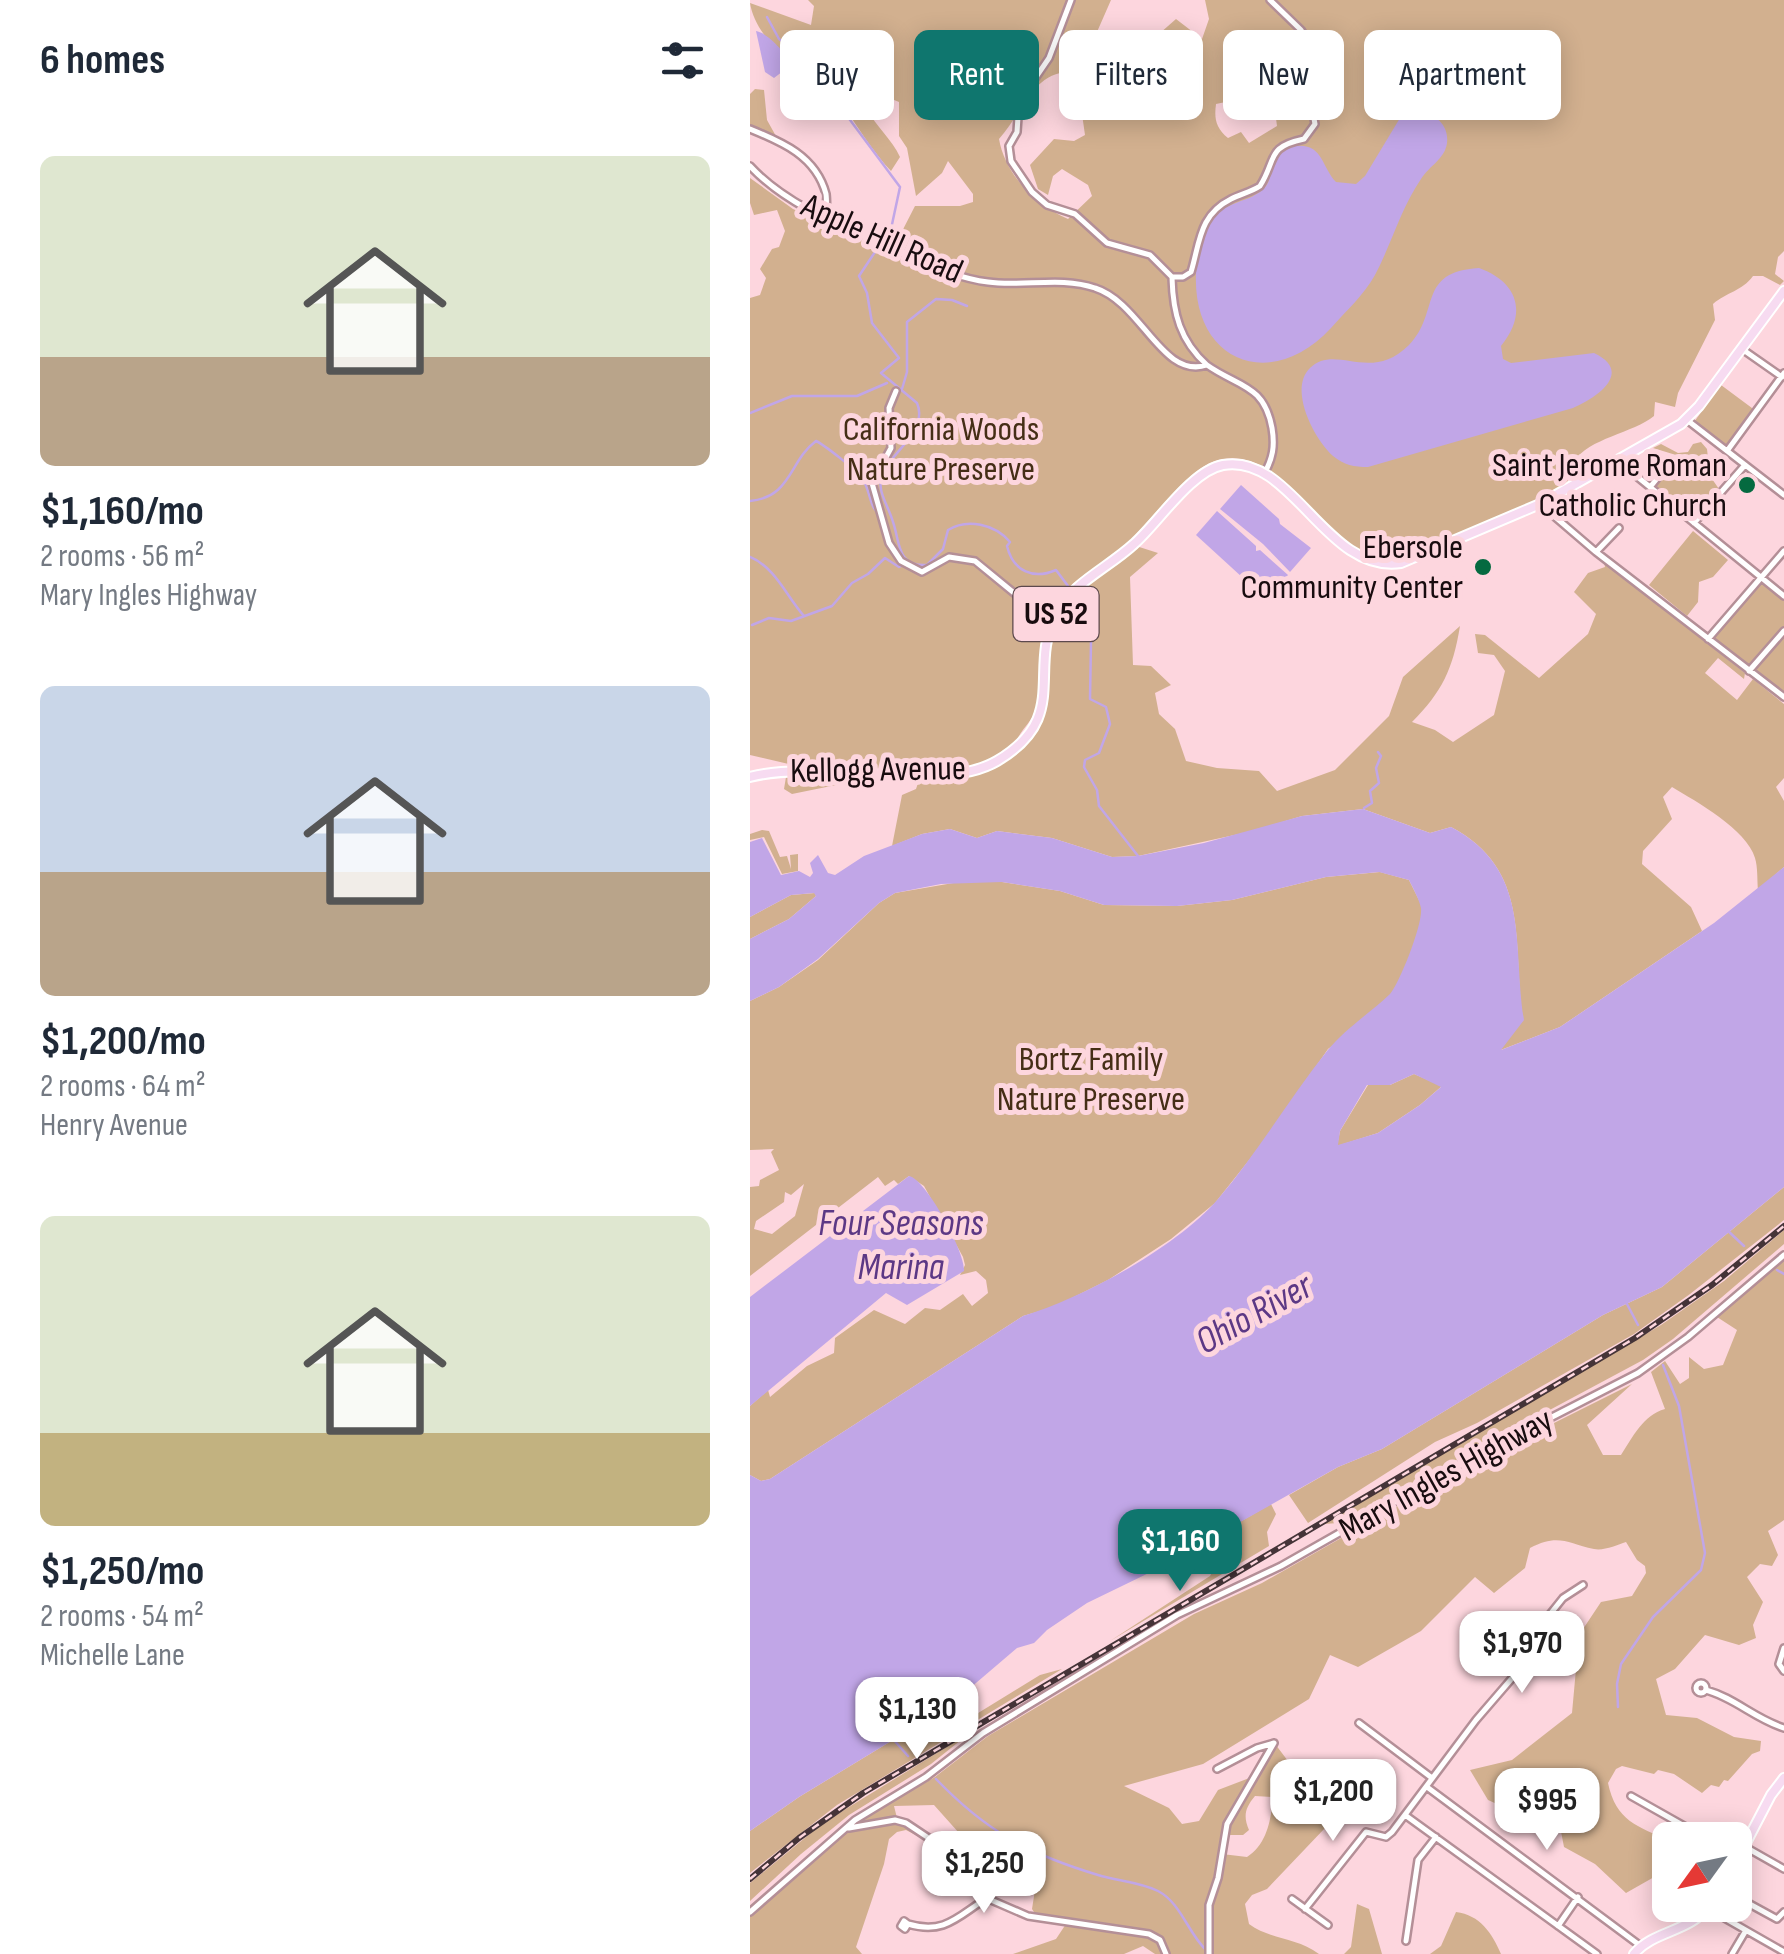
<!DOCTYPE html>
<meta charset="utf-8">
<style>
:root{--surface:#fff;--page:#f6f6f7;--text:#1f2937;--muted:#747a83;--accent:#0f766e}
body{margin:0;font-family:"Sofia Sans Condensed",sans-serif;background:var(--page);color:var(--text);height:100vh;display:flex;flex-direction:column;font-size:38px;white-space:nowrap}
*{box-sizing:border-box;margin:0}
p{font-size:32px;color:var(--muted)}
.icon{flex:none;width:55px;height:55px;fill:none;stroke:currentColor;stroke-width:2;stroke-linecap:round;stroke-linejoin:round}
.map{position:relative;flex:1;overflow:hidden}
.sheet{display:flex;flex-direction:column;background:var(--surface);width:750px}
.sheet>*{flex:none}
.banner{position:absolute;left:30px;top:30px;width:852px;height:90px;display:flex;gap:20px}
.needle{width:65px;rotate:237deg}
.tools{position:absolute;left:902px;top:1822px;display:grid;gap:20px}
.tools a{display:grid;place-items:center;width:100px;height:100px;border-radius:15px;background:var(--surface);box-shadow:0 5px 25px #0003;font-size:50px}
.price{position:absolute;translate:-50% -85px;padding:0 22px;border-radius:20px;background:#fff;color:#222;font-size:32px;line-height:65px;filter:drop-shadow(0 2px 5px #0008)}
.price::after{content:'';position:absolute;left:50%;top:60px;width:30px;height:22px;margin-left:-15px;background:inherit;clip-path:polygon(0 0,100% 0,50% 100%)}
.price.selected{background:var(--accent);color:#fff}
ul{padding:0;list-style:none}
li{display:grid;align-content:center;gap:20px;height:530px;padding:0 40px}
li span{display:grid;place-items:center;height:310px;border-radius:15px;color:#555}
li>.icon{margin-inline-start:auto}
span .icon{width:180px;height:180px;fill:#fffc;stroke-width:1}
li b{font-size:42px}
h2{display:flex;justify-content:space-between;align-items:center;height:120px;padding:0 40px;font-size:42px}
.chip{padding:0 35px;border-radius:15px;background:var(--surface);box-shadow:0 5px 25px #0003;font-size:35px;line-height:90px}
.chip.selected{background:var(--accent);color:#fff}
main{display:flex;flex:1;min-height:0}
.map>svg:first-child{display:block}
.green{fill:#d2b08f;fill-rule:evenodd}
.water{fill:#c1a6e7;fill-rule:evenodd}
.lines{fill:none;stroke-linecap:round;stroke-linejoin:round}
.stream{stroke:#c1a6e7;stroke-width:2.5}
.minor-casing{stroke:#b48f97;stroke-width:10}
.major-casing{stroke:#fff;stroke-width:12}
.minor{stroke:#fff;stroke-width:5}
.major{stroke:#f7dbf1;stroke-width:8}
.rail-casing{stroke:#453438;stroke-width:6}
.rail{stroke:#fdd6de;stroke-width:2.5;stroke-dasharray:8;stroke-linecap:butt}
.poi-dot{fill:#056a40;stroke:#fdd6de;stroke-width:4}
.labels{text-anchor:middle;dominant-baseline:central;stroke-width:10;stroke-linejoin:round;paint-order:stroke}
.shield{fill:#fdd6de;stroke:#5d494d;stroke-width:2.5}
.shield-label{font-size:32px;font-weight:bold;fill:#180c0f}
.street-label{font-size:35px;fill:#180c0f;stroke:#fdd6de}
.park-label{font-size:35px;fill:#452e16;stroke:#fdd6de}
.poi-label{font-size:35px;fill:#180c0f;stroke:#fdd6de;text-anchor:end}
.water-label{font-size:38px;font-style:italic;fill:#5c3885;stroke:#fdd6de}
</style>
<main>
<section class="sheet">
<h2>6 homes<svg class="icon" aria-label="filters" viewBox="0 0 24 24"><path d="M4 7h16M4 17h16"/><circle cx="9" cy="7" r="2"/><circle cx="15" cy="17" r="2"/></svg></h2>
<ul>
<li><span style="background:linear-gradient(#dfe7d0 65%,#b9a48a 0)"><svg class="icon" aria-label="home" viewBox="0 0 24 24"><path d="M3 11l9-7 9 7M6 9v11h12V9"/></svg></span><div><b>$1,160/mo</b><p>2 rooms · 56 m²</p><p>Mary Ingles Highway</p></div></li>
<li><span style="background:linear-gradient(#c9d6e8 60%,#b9a48a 0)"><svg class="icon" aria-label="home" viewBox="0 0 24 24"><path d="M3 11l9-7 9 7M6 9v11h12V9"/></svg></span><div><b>$1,200/mo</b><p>2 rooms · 64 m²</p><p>Henry Avenue</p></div></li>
<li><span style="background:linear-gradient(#dfe7d0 70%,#c2b280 0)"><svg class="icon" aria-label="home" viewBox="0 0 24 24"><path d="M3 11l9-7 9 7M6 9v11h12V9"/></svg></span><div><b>$1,250/mo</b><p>2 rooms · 54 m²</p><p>Michelle Lane</p></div></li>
</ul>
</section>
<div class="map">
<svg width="1034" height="1954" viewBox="0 0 1034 1954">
<rect width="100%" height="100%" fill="#fdd6de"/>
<path class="green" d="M58 0H361L329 73C285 65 274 111 249 139 255 174 285 205 318 219L342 196 338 185 312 169 303 176 298 195 288 189 280 165 304 139 324 141 335 135 331 107 334 87 376 63 426 19 452 39 459 19 455 0H1034V251L1028 257 1025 274 1034 281 1030 285 1013 276H1003C992 291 977 292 963 304L965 320 928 393 925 407 905 402 904 416C884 433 838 438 824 462 820 468 819 478 816 486L789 500 790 504 645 564C594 566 552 502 514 474L517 469C501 459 483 455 465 461 436 470 397 527 371 549 348 568 317 581 302 609 286 640 296 675 287 707 283 722 268 731 265 746 311 714 283 655 307 611 323 582 358 566 383 545L408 553 380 577 383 665 401 666 421 685 405 693 409 714 425 729 436 761 467 768 509 771 527 791 585 770 639 716 653 677 710 626C703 669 692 692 662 722L685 730 703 742 744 715 755 671 744 655 728 653 725 634 735 635 789 678 838 634 846 614 824 592 838 573 855 567 854 562 995 673 994 679 968 658 955 673 987 700 1003 679 1034 704V778L1026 787 1034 801V867L1008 890C1007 880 1008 868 1005 858 996 829 947 802 922 787L913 797 922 819 893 851 892 864 941 907 952 931 810 1027 748 1051 773 1020C762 944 782 870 701 827L680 833 613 809 552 816 503 831 388 856 362 857 302 838 247 831 227 838 200 829 172 834 142 846 152 795 166 789 169 780 73 772 0 755V298L10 295 16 278 10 269 22 249 29 247 35 231 27 210 4 215 0 203V178L43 209 167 263 173 255 145 245 165 206H210L223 202V194L198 161 192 173 166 196 157 148 149 136V102L127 93 117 109C126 127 142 139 150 157L141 171C110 138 91 93 57 64 51 59 43 58 36 54 18 45 3 22 0 3L61 25 64 6ZM521 80 527 126 499 143 491 132 478 138C466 128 464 119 466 104L490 99 502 81Z
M5 89 14 90 17 120 27 138 0 127V94Z
M971 385 1006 411 976 446 944 422Z
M951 442 957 449 960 476 969 489 955 504 956 509 943 519 903 486 929 463 926 455 903 448 911 444 928 453 938 452 943 444Z
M943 531 978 560 963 577 949 582 948 602 937 616 899 585Z
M1011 581 1034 598V629L1000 666H995L963 640V636Z
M1034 633V694L1004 670Z
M36 777 93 778 96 783 42 794 34 789Z
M12 830 19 831 30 857 37 856 41 869 40 855 48 854V871L32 874 14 837 0 840V834Z
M630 872 659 880 699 960 578 1049 519 1135 465 1203 421 1239 358 1280 304 1307 273 1316 20 1479 11 1481 0 1475V1406L18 1390 20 1397 57 1366 84 1353 85 1338 124 1310 155 1324 175 1308 190 1310 213 1294 222 1306 238 1293 236 1280 226 1271 210 1275 215 1265 213 1257 174 1186 159 1176 148 1184 144 1180 135 1186 128 1177 0 1276V1187L9 1186 10 1180 29 1170 21 1152 24 1149 0 1150V1001L29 987 68 960 129 903 145 893 209 882H252L310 891 354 905 427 906 482 900 576 877ZM54 1184 45 1216 22 1234 4 1229 6 1221 34 1202 35 1192 41 1195Z
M65 893 66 896 39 919 0 939V917L41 895Z
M664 1074 692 1086 670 1105 628 1133 587 1146 590 1131 618 1085H640Z
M1034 1187V1220L940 1294 884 1334 727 1423 685 1442 558 1523 539 1495 588 1467 632 1449 853 1315 912 1287Z
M1034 1230V1244L923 1339 893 1360 589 1523 573 1524 911 1325 974 1281Z
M1034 1259V1520L1018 1531 1028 1555 1022 1566 1010 1564 997 1577 1013 1602 1003 1625 1006 1638 989 1645 955 1635 925 1669 906 1679 916 1715 947 1718 984 1737 1011 1741 1010 1751 1002 1754 978 1781 974 1780 969 1787 961 1785 952 1793 924 1774 908 1770 904 1774 872 1766 866 1769 858 1783C866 1821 887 1826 920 1841V1868L876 1893 845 1864 814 1847 808 1816 794 1794 758 1809 738 1800 720 1770 762 1760 822 1713 826 1669 825 1641 851 1602 882 1596 896 1573 895 1566 887 1560 876 1542C867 1545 854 1551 844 1549 817 1543 808 1533 780 1548L775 1568 744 1593 725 1577 671 1631 608 1667 580 1655 559 1699 453 1764 374 1786 419 1808 432 1824 449 1821 468 1790 502 1777 478 1814 471 1835 465 1882 455 1918V1954H418L410 1936 400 1931 286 1915 282 1909 285 1890 245 1854 209 1833 184 1805 144 1806 147 1818 99 1827 185 1777 238 1736 444 1614 512 1583 716 1467 882 1384 837 1425 853 1455H871C883 1437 893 1415 915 1409L901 1372 915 1361 930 1384 939 1378V1357L954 1369 973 1365 987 1330 967 1317Z
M521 1504 526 1514 517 1532 519 1546 360 1641 460 1576 465 1567 453 1543Z
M312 1669 87 1805 0 1873V1831L49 1797 199 1706V1722L207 1726 290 1675Z
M221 1732 181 1764 99 1815 51 1854 0 1901V1883L73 1823Z
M526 1745C554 1783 550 1779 594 1764L635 1783 636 1797 625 1808 614 1802 595 1807 517 1889 502 1895 495 1904 499 1924C521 1940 546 1937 569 1954H461L460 1908 472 1854 497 1857C517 1844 521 1820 523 1797L505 1796C495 1808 493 1816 499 1830L493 1835H476L477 1827Z
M147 1822 179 1842 156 1830 147 1832 139 1839 134 1864 106 1947 112 1954H0V1914L96 1830Z
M607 1904 619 1909 632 1954H594L601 1947Z
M706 1912C730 1915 742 1933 751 1954H680L691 1946Z
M316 1924 401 1937 408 1942 414 1954H405L393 1946 374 1954H263L306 1939Z"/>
<path class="water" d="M6 31C18 33 36 53 41 65L24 78 15 72Z
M671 112C687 115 699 126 697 143 695 159 679 166 671 179 651 208 641 245 625 275 614 295 596 311 581 328 521 393 442 362 446 273 447 257 448 243 455 229 471 198 501 205 516 186 522 178 520 166 526 157 530 151 537 146 545 146 573 143 571 166 586 182L606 184 615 176 650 118Z
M729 268C768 282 778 313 751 346L753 359 761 363 844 353C884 372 847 398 823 408L618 467C604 467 594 465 583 456 564 439 538 389 560 368 586 343 620 384 659 345 691 312 666 272 729 268Z
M491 485 529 519 530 524 561 548 540 572 513 544 470 509Z
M467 511 506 546V551L510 550 538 575 516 599 446 535Z
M613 809 680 833 701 827C782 870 762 944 774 1020L751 1050 810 1027 964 923 1034 867V1187L912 1287 853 1315 632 1449 588 1467 407 1569 337 1603 297 1630 284 1643 267 1648 199 1706 49 1797 0 1831V1475L11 1481 20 1479 273 1316C333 1298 427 1247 468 1199 508 1152 539 1099 577 1051 595 1029 620 1013 640 994 650 982 673 924 671 908 669 899 663 888 659 880L629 872 576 877 482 900 427 906 354 905 310 891 252 882 191 884 145 893 129 903 68 959 29 987 0 1001V939L39 919 66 896 64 893 41 895 0 917V842L12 838 31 875 49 871 60 877 63 873 60 863 68 855 78 873 85 875 114 856 172 834 200 829 227 838 247 831 302 838 362 857 388 856 454 843 552 816ZM664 1074 691 1087 670 1105 628 1133 588 1145 590 1131 617 1085H640Z
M159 1176C176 1179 216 1253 214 1271L157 1305 136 1293 0 1406V1297Z"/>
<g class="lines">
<path class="stream" d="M17 17 29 39 69 66 74 85 150 187 141 229 134 240
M129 246 109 276 117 293 122 323 149 358 131 373 167 403C178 428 145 451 134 470 124 489 138 504 143 522 150 541 146 567 177 565L193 549 198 530C217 518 245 524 260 542L257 546C263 571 283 580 306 570L318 586
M152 389 157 372V322L186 299 202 300 217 306
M0 413 42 396H107L137 383
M0 501C42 497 39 461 66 441 73 444 109 472 112 478 121 491 118 505 130 515
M0 557C25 567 37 597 54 616
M331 605 341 642 340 699 356 707 360 724 349 753 335 760 334 767 347 790 349 806 388 856
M2 625 19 618 41 621 82 606 102 583 118 574 135 558 149 567 153 565
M614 808 622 803 620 791 629 783 626 768 631 756 628 752
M977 1230 994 1246
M1027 1270 1034 1274
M877 1304 888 1325
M868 1707 867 1684 871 1664 903 1617 951 1570 955 1553 929 1406 913 1365
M143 1739 158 1756
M186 1779C236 1831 278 1854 348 1875 367 1881 390 1882 408 1891 431 1903 438 1933 456 1950"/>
<defs>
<path id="minor" d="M321 0 299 58 269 102 267 132 259 146 261 161 282 192 297 205 325 214 357 243 400 255 422 277
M0 129C32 142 66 156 76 194 77 201 76 210 77 218
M0 166C38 207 95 227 145 249 176 262 204 278 238 282 273 287 311 276 345 288 392 303 412 380 457 365 488 387 514 384 522 428 525 446 523 458 514 474
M422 277H433L441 272C450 242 449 215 481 199 491 194 501 192 510 186 527 159 516 147 554 139L565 124 558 87 561 46 551 30 520 0
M422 278C423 313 430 341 457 365
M992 349 1032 377
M146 391 139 408 141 448 122 483 139 543 151 561 172 572 199 557 225 561 302 624
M937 420 1034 495
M977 451 1034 373
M868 461 1034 596
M901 486 917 466
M790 504 846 552 1034 697
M944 523 995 465
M846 552 869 528
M958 639 1034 551
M999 671 1034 631
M1034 1648 1029 1664 1034 1671
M946 1688a5 5 0 1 1 10 0a5 5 0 1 1-10 0Z
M956 1690C985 1698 1005 1719 1034 1728
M609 1723 682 1778
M467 1769 507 1748 524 1743
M677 1787 892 1947
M881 1796 959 1840
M655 1815 847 1954
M99 1828 145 1820 156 1823 180 1839 214 1881 241 1900 278 1916 399 1934 410 1940 416 1954
M990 1844 1034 1869
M985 1896 1027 1919 1034 1912
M542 1899 578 1925
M957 1908 1034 1952
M555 1909 616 1832 636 1837 642 1832 726 1720 770 1669 801 1613 813 1598 833 1585
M0 1912 105 1820 176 1777 233 1733 427 1615 531 1566 718 1460 888 1373 938 1337 1034 1255
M154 1921 158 1924 155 1929 151 1926Z
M158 1924C195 1935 208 1916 237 1898
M808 1926 828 1897
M656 1941 668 1860 686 1837
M459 1954V1905L468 1878 477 1824 524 1743
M982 1954 995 1932"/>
<path id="major" d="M0 777C71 758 189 795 247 761 321 717 277 671 306 614 322 583 358 568 384 544 408 523 441 471 473 465 543 453 575 574 651 563L790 504 931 424 949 406 1034 291
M985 1864 1021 1795 1034 1778
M884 1954C903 1930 943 1932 958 1905"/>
</defs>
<use href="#minor" class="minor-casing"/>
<use href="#major" class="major-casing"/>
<use href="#minor" class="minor"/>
<use href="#major" class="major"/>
<defs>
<path id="rail" d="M0 1879 49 1838 113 1793 885 1338 962 1285 1034 1226"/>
</defs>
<use href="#rail" class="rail-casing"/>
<use href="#rail" class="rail"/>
</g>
<g class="poi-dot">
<circle cx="997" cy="485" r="10"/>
<circle cx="733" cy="567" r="10"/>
</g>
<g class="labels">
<rect class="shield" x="263.5" y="587" width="85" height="54" rx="8"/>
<g class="shield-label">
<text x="306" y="614">US 52</text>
</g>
<g class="street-label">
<text transform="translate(132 239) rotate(24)">Apple Hill Road</text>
<text transform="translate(128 770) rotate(-1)">Kellogg Avenue</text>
<text transform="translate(696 1475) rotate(-29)">Mary Ingles Highway</text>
</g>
<g class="park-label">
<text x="191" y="429">California Woods<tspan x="191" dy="40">Nature Preserve</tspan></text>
<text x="341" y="1059">Bortz Family<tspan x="341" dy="40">Nature Preserve</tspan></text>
</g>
<g class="poi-label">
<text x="977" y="465">Saint Jerome Roman<tspan x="977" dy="40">Catholic Church</tspan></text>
<text x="713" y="547">Ebersole<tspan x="713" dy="40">Community Center</tspan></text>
</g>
<g class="water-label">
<text x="151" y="1223">Four Seasons<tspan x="151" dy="44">Marina</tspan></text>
<text transform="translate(504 1314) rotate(-29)">Ohio River</text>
</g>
</g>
</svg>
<div class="tools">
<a><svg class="needle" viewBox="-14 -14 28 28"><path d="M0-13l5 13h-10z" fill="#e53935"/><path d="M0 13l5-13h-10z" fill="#747a83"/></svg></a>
</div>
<b class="price selected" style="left:430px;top:1594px">$1,160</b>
<b class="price" style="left:772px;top:1696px">$1,970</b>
<b class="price" style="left:167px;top:1762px">$1,130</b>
<b class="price" style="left:583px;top:1844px">$1,200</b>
<b class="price" style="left:797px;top:1853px">$995</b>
<b class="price" style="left:234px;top:1916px">$1,250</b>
<div class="banner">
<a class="chip">Buy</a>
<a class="chip selected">Rent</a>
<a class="chip">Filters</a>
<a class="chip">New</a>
<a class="chip">Apartment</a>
</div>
</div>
</main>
